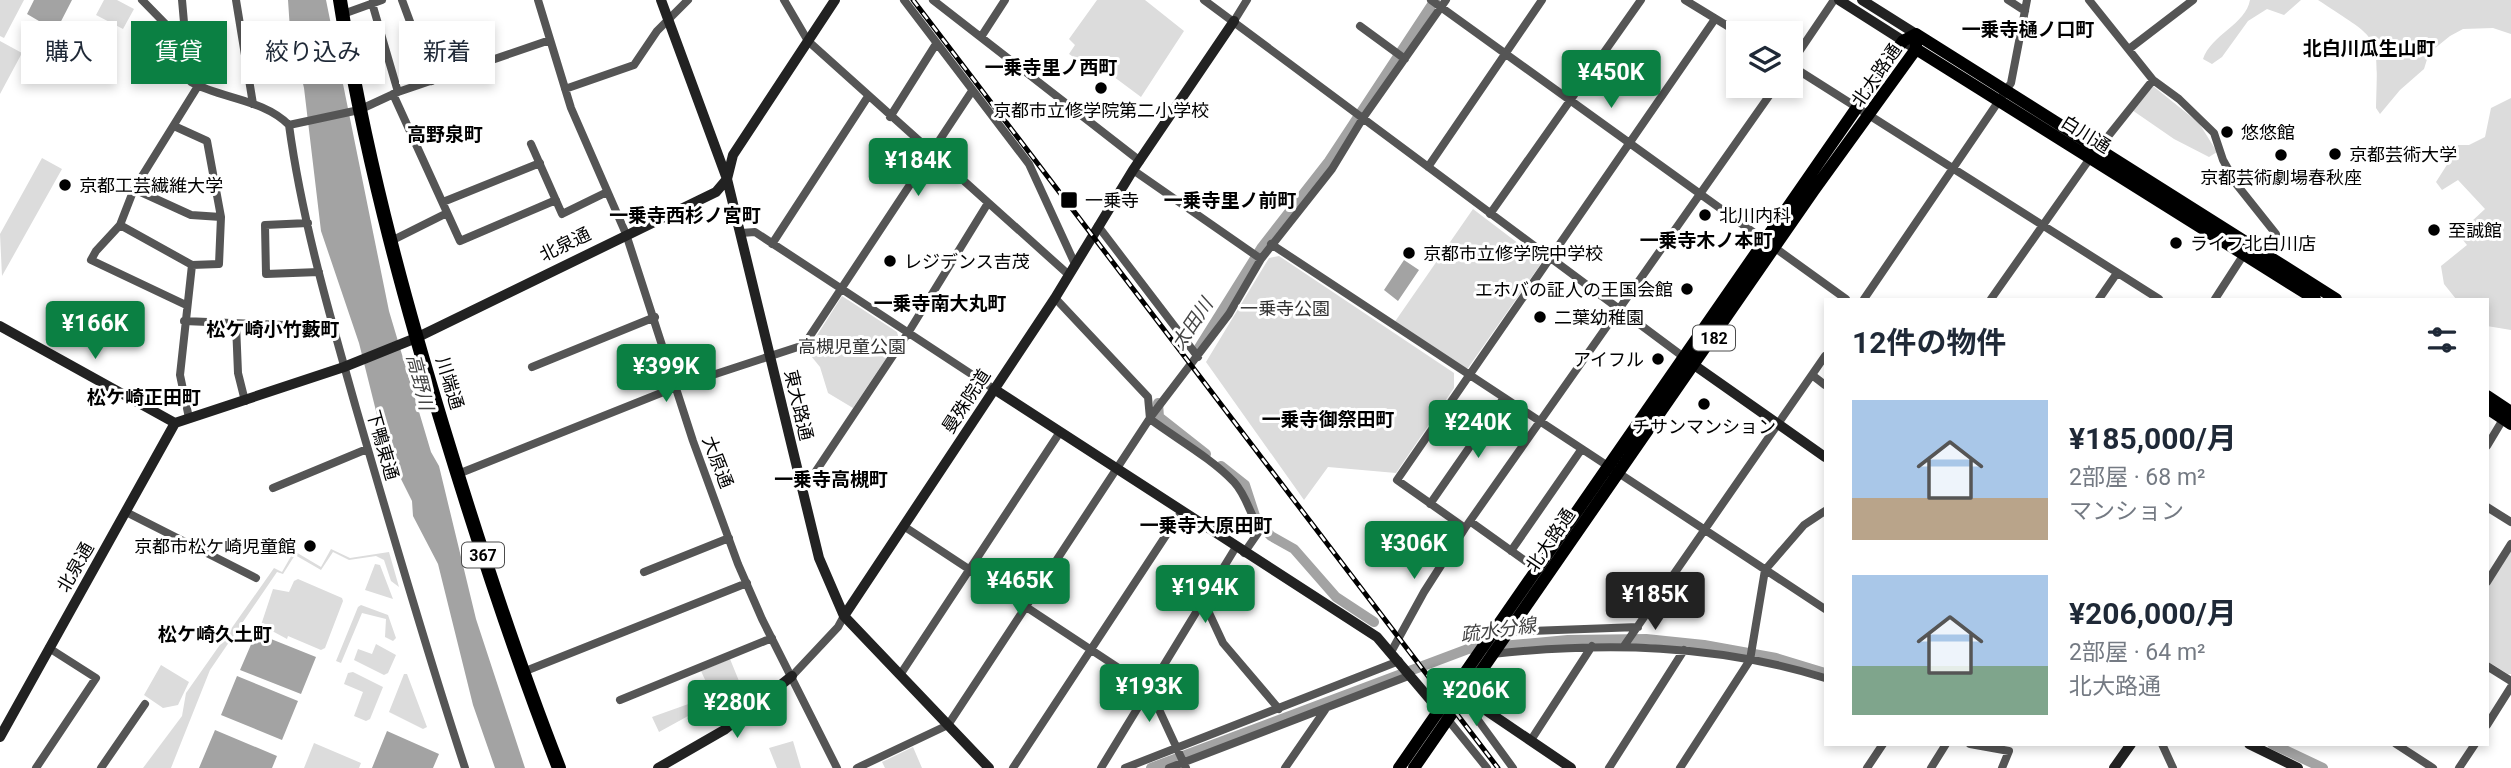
<!DOCTYPE html>
<html lang="ja">
<meta charset="utf-8">
<style>
:root{--surface:#fff;--page:#f6f6f7;--text:#1f2937;--muted:#747a83;--accent:#0b8043}
body{margin:0;font-family:Roboto,"Noto Sans JP",sans-serif;background:var(--page);color:var(--text);height:100vh;display:flex;flex-direction:column;font-size:26px;white-space:nowrap}
*{box-sizing:border-box;margin:0}
p{font-size:23px;color:var(--muted)}
.icon{flex:none;width:38px;height:38px;fill:none;stroke:currentColor;stroke-width:2;stroke-linecap:round;stroke-linejoin:round}
.map{position:relative;flex:1;overflow:hidden}
.drawer{position:absolute;left:1824px;top:298px;width:665px;height:448px;display:flex;flex-direction:column;background:var(--surface);border-radius:0px;box-shadow:0 4px 10px #0003}
.drawer>*{flex:none}
.top-card{position:absolute;left:21px;top:21px;width:665px;height:63px;display:flex;gap:14px}
.fabs{position:absolute;left:1726px;top:21px;display:grid;gap:14px}
.fabs a{display:grid;place-items:center;width:77px;height:77px;border-radius:0px;background:var(--surface);box-shadow:0 4px 10px #0003;font-size:35px}
.price{position:absolute;translate:-50% -60px;padding:0 16px;border-radius:7px;background:var(--accent);color:#fff;font-size:23px;line-height:46px;filter:drop-shadow(0 2px 4px #0008)}
.price::after{content:'';position:absolute;left:50%;top:42px;width:21px;height:16px;margin-left:-10px;background:inherit;clip-path:polygon(0 0,100% 0,50% 100%)}
.price.active{background:#222;color:#fff}
ul{padding:0;list-style:none}
li{display:flex;align-items:center;gap:21px;height:175px;padding:0 28px}
li span{display:grid;place-items:center;flex:none;width:196px;height:140px;border-radius:0px;color:#555}
li>.icon{margin-inline-start:auto}
span .icon{width:84px;height:84px;fill:#fffc;stroke-width:1}
li b{font-size:30px}
h2{display:flex;justify-content:space-between;align-items:center;height:84px;padding:0 28px;font-size:30px}
.pill{padding:0 24px;border-radius:0px;background:var(--surface);box-shadow:0 4px 10px #0003;font-size:24px;line-height:63px}
.pill.active{background:var(--accent);color:#fff}
.map>svg:first-child{display:block}
.green{fill:#dcdcdc}
.water{fill:#a3a3a3}
.lines{fill:none;stroke-linecap:round;stroke-linejoin:round}
.canal{stroke:#a3a3a3;stroke-width:10}
.street{stroke:#555;stroke-width:8}
.secondary{stroke:#222;stroke-width:10}
.primary{stroke:#000;stroke-width:12}
.highway{stroke:#000;stroke-width:14}
.rail-casing{stroke:#000;stroke-width:5}
.rail{stroke:#fff;stroke-width:2.5;stroke-dasharray:8;stroke-linecap:butt}
.poi-dot{fill:#000;stroke:#fff;stroke-width:2.5}
.labels{text-anchor:middle;dominant-baseline:central;stroke-width:6;stroke-linejoin:round;paint-order:stroke}
.shield{fill:#fff;stroke:#4c4c4c;stroke-width:2}
.shield-label{font-size:16px;font-weight:bold;fill:#000}
.street-label{font-size:18px;fill:#000;stroke:#fff}
.poi-label{font-size:18px;fill:#000;stroke:#fff;text-anchor:start}
.park-label{font-size:18px;fill:#333;stroke:#fff}
.neighbourhood-label{font-size:19px;font-weight:bold;fill:#000;stroke:#fff}
.water-label{font-size:19px;font-style:italic;fill:#444;stroke:#fff}
</style>
<div class="map">
<svg width="2511" height="768" viewBox="0 0 2511 768">
<rect width="100%" height="100%" fill="#fff"/>
<path class="green" d="M0 0H24L4 38 0 36Z
M104 0H117L134 9 123 29 96 15Z
M1097 0H1145L1184 31 1141 97 1094 62 1088 67 1069 54 1075 45 1069 39Z
M2250 0H2301L2284 15 2267 9 2248 21 2222 57 2212 64 2203 59C2211 35 2246 24 2250 0Z
M2318 0H2511V34L2493 28 2463 29 2450 36 2429 53 2424 69 2400 90 2380 114 2376 108C2378 31 2381 42 2318 0Z
M0 41 22 53 0 94Z
M2153 86 2199 123 2217 152 2209 157 2174 139 2132 110Z
M2511 98V330L2487 326V299H2456L2444 284 2441 266 2467 245 2458 234 2485 209 2458 180 2442 190 2436 182 2450 160 2452 145H2469L2485 137 2491 108Z
M42 158 62 169 2 276 0 234Z
M1473 209 1539 259 1540 265 1468 368H1463L1394 323Z
M1279 256 1454 373V388L1396 473 1328 467 1304 500 1206 362 1269 258Z
M842 296 897 332 899 339 853 408 828 393 820 367 807 351Z
M331 549 350 558 389 552 399 587 391 581 384 560 376 556 349 560 333 552 321 570 295 555 283 574 277 572 210 670 171 768H143L182 716 186 693 274 568 282 572 294 551 321 567Z
M2511 550V674H2508L2487 661V589Z
M375 564 380 565 393 599 365 590Z
M298 579 342 598 343 601 325 648 321 650 288 636 287 639 261 625 273 589 289 592 294 581Z
M361 605 388 615 396 638 393 641 385 637 386 619 362 613 341 663 336 661 358 607Z
M376 644 396 655 388 673 384 675 354 660 358 649 372 654Z
M730 659 748 703 724 721 701 671Z
M161 665 189 682 178 705 163 708 144 695Z
M353 672 383 687 370 719 366 721 354 716 363 692 344 684 348 673Z
M404 674H407L427 727 423 729 389 712Z
M694 702 699 710 659 732 652 717Z
M793 741 801 768H777L769 748Z
M314 743 361 763 359 768H304Z
M913 747 922 768H885L882 762Z"/>
<path class="water" d="M34 0H72L56 31 27 14Z
M288 0H326L389 311 431 452 439 466 476 619 525 768H495L473 705 438 564 413 516 412 501 385 447 359 343 321 231 304 88 290 30Z
M1404 260 1419 270 1398 301 1384 290Z
M256 633 316 657 301 694 240 670Z
M237 676 298 701 282 740 221 715Z
M215 730 277 756 272 768H199Z
M387 731 439 754 433 768H372Z"/>
<g class="lines">
<path class="canal" d="M1197 351 1262 247 1329 161 1435 0
M1158 403 1159 417 1206 454
M1221 466 1245 485 1257 522 1271 536 1294 549 1336 597 1374 622
M2272 744 2323 768
M1151 768 1468 649 1568 640 1646 639 1704 645 1776 658 1825 673"/>
<path class="street" d="M142 0 186 45 191 82C222 99 263 99 289 125
M182 0 186 45
M236 0 253 104
M402 0 432 81
M538 0 571 108 626 234 693 441 738 564 762 619 837 768
M784 0 808 41 1069 275
M904 0 1029 164 1075 264
M933 0 1140 161
M1204 0 1685 358
M1431 0 1846 299
M1685 0 1739 33
M2008 0 2025 11
M2089 0 2153 80 2179 99 2214 133 2223 160 2237 185 2276 234 2265 260
M372 3 398 92
M343 14 382 0
M1715 19 1397 480 1465 528 1776 86
M1234 21 1247 0
M1360 26 1405 59
M981 37 1005 0
M2129 49 2193 0
M1790 65 2159 299
M1790 65 1834 0
M565 89 634 65 657 31 688 0
M393 94 460 241 556 200
M890 117 936 44
M289 125C302 221 330 316 356 408 391 529 426 649 465 768
M289 125 359 110 398 92 550 40
M531 144 562 214 607 192
M1428 167 1542 0
M1133 170 1261 259 1332 169 1363 118 1446 0
M134 189 191 215 221 217
M443 202 540 163
M1490 214 1641 0
M308 223 265 225 266 274 319 272
M120 225 192 265 219 264 221 217 207 141 174 126
M1098 226 1198 357
M741 233 755 232 994 389
M389 242 447 213
M772 244 867 98
M1271 244 1825 609
M1055 298 1148 397 1150 419C1177 439 1211 458 1234 482 1247 496 1250 515 1260 530L1244 553
M1864 299 2011 83 2027 0
M1991 299 2086 164 2153 80
M2099 299 2117 273
M2215 299 2246 251
M186 305 91 260 96 251 120 225 134 189 198 86
M184 321 333 327
M236 324 238 373 245 401
M532 367 655 317
M1812 375 1825 385
M189 418 180 375 192 265
M2487 446 2505 416
M458 474 676 387 804 345 972 91
M800 485 810 480 908 333 988 203
M273 488 367 449
M1430 504 1503 399
M2487 507 2511 522
M126 512 256 578
M1471 522 1538 570
M905 527 1149 688 1186 768
M1511 551 1581 450
M644 572 729 538
M2487 582 2511 544
M1203 600 1223 643 1279 709
M1507 632 1638 627
M1624 646 1825 356
M1391 652 1424 592 1465 528
M1492 654C1605 642 1717 644 1825 678
M2487 666 2511 681
M523 672 747 583
M900 675 1060 432
M792 676 838 627 844 616
M620 700 772 638
M1474 703 1478 720 1513 768
M1445 716 1487 768
M2487 725 2511 687
M1531 740 1592 646
M1970 744 2009 751 2002 768
M2162 744 2173 768
M2396 744 2433 768
M36 768 96 678 49 648
M101 768 145 704
M857 768 948 725 1152 415 1229 314 1261 259
M1013 768 1182 511
M1101 768 1236 547
M1125 768 1399 661
M1169 768 1411 675
M1285 768 1325 710
M1609 768 1684 650
M1680 768 1750 660 1765 570 1804 525 1825 511
M1867 768 1883 744
M1931 768 1946 744
M2459 768 2475 744"/>
<path class="secondary" d="M661 0 727 179 819 558 844 616 989 768
M1839 0 1916 49
M1862 0 1916 34
M0 326 175 423
M1687 360 1825 457
M994 389 1377 637 1439 710
M844 616 1055 298 1133 170 1234 21
M1459 692 1571 768
M0 737 175 423 344 367 416 338 716 192 727 179 733 155 835 0
M2249 744 2298 768
M658 768 724 730 792 676
M2114 768 2131 744"/>
<path class="primary" d="M1916 34 2336 299
M1916 49 2315 299
M2487 396 2511 412
M2487 408 2511 424
M1399 768 1903 41 1916 34
M1414 768 1814 190 1916 49V34"/>
<path class="highway" d="M340 0C363 146 400 286 443 427 478 542 515 656 559 768"/>
<defs>
<path id="rail" d="M913 0 1498 768"/>
</defs>
<use href="#rail" class="rail-casing"/>
<use href="#rail" class="rail"/>
</g>
<g class="poi-dot">
<circle cx="1101" cy="88" r="7"/>
<circle cx="2227" cy="132" r="7"/>
<circle cx="2335" cy="154" r="7"/>
<circle cx="2281" cy="155" r="7"/>
<circle cx="65" cy="185" r="7"/>
<rect x="1060" y="191" width="18" height="18" rx="3.5"/>
<circle cx="1705" cy="215" r="7"/>
<circle cx="2434" cy="230" r="7"/>
<circle cx="2176" cy="243" r="7"/>
<circle cx="1409" cy="253" r="7"/>
<circle cx="890" cy="261" r="7"/>
<circle cx="1687" cy="289" r="7"/>
<circle cx="1540" cy="317" r="7"/>
<circle cx="1658" cy="359" r="7"/>
<circle cx="1704" cy="404" r="7"/>
<circle cx="310" cy="546" r="7"/>
</g>
<g class="labels">
<g class="shield">
<rect x="1693" y="325.5" width="42" height="25" rx="5"/>
<rect x="462" y="542.5" width="42" height="25" rx="5"/>
</g>
<g class="shield-label">
<text x="1714" y="338">182</text>
<text x="483" y="555">367</text>
</g>
<g class="street-label">
<text transform="translate(1876 75) rotate(-55)">北大路通</text>
<text transform="translate(2086 134) rotate(32)">白川通</text>
<text transform="translate(565 244) rotate(-26)">北泉通</text>
<text transform="translate(450 383) rotate(73)">川端通</text>
<text transform="translate(966 401) rotate(-57)">曼殊院道</text>
<text transform="translate(799 405) rotate(77)">東大路通</text>
<text transform="translate(383 445) rotate(74)">下鴨東通</text>
<text transform="translate(718 462) rotate(69)">大原通</text>
<text transform="translate(1550 540) rotate(-56)">北大路通</text>
<text transform="translate(75 567) rotate(-60)">北泉通</text>
</g>
<g class="poi-label">
<text x="1101" y="110" text-anchor="middle">京都市立修学院第二小学校</text>
<text x="2241" y="132">悠悠館</text>
<text x="2349" y="154">京都芸術大学</text>
<text x="2281" y="177" text-anchor="middle">京都芸術劇場春秋座</text>
<text x="79" y="185">京都工芸繊維大学</text>
<text x="1085" y="200">一乗寺</text>
<text x="1719" y="215">北川内科</text>
<text x="2448" y="230">至誠館</text>
<text x="2190" y="243">ライフ北白川店</text>
<text x="1423" y="253">京都市立修学院中学校</text>
<text x="904" y="261">レジデンス吉茂</text>
<text x="1673" y="289" text-anchor="end">エホバの証人の王国会館</text>
<text x="1554" y="317">二葉幼稚園</text>
<text x="1644" y="359" text-anchor="end">アイフル</text>
<text x="1704" y="426" text-anchor="middle">チサンマンション</text>
<text x="296" y="546" text-anchor="end">京都市松ケ崎児童館</text>
</g>
<g class="park-label">
<text x="1285" y="308">一乗寺公園</text>
<text x="852" y="346">高槻児童公園</text>
</g>
<g class="neighbourhood-label">
<text x="2028" y="29">一乗寺樋ノ口町</text>
<text x="2369" y="48">北白川瓜生山町</text>
<text x="1051" y="67">一乗寺里ノ西町</text>
<text x="445" y="134">高野泉町</text>
<text x="1230" y="200">一乗寺里ノ前町</text>
<text x="685" y="215">一乗寺西杉ノ宮町</text>
<text x="1706" y="240">一乗寺木ノ本町</text>
<text x="940" y="303">一乗寺南大丸町</text>
<text x="273" y="329">松ケ崎小竹藪町</text>
<text x="144" y="397">松ケ崎正田町</text>
<text x="1328" y="419">一乗寺御祭田町</text>
<text x="831" y="479">一乗寺高槻町</text>
<text x="1206" y="525">一乗寺大原田町</text>
<text x="215" y="634">松ケ崎久土町</text>
</g>
<g class="water-label">
<text transform="translate(1192 324) rotate(-56)">太田川</text>
<text transform="translate(420 382) rotate(76)">高野川</text>
<text transform="translate(1498 630) rotate(-8)">疏水分線</text>
</g>
</g>
</svg>
<div class="fabs">
<a><svg class="icon" aria-label="layers" viewBox="0 0 24 24"><path d="M12 4l9 5-9 5-9-5zM3 14l9 5 9-5"/></svg></a>
</div>
<b class="price" style="left:1611px;top:110px">¥450K</b>
<b class="price" style="left:918px;top:198px">¥184K</b>
<b class="price" style="left:95px;top:361px">¥166K</b>
<b class="price" style="left:666px;top:404px">¥399K</b>
<b class="price" style="left:1478px;top:460px">¥240K</b>
<b class="price" style="left:1414px;top:581px">¥306K</b>
<b class="price" style="left:1020px;top:618px">¥465K</b>
<b class="price" style="left:1205px;top:625px">¥194K</b>
<b class="price active" style="left:1655px;top:632px">¥185K</b>
<b class="price" style="left:1149px;top:724px">¥193K</b>
<b class="price" style="left:1476px;top:728px">¥206K</b>
<b class="price" style="left:737px;top:740px">¥280K</b>
<div class="top-card">
<a class="pill">購入</a>
<a class="pill active">賃貸</a>
<a class="pill">絞り込み</a>
<a class="pill">新着</a>
</div>
<section class="drawer">
<h2>12件の物件<svg class="icon" aria-label="filters" viewBox="0 0 24 24"><path d="M4 7h16M4 17h16"/><circle cx="9" cy="7" r="2"/><circle cx="15" cy="17" r="2"/></svg></h2>
<ul>
<li><span style="background:linear-gradient(#a9c7e8 70%,#b9a48a 0)"><svg class="icon" aria-label="home" viewBox="0 0 24 24"><path d="M3 11l9-7 9 7M6 9v11h12V9"/></svg></span><div><b>¥185,000/月</b><p>2部屋 · 68 m²</p><p>マンション</p></div></li>
<li><span style="background:linear-gradient(#a9c7e8 65%,#7fa58c 0)"><svg class="icon" aria-label="home" viewBox="0 0 24 24"><path d="M3 11l9-7 9 7M6 9v11h12V9"/></svg></span><div><b>¥206,000/月</b><p>2部屋 · 64 m²</p><p>北大路通</p></div></li>
</ul>
</section>
</div>
